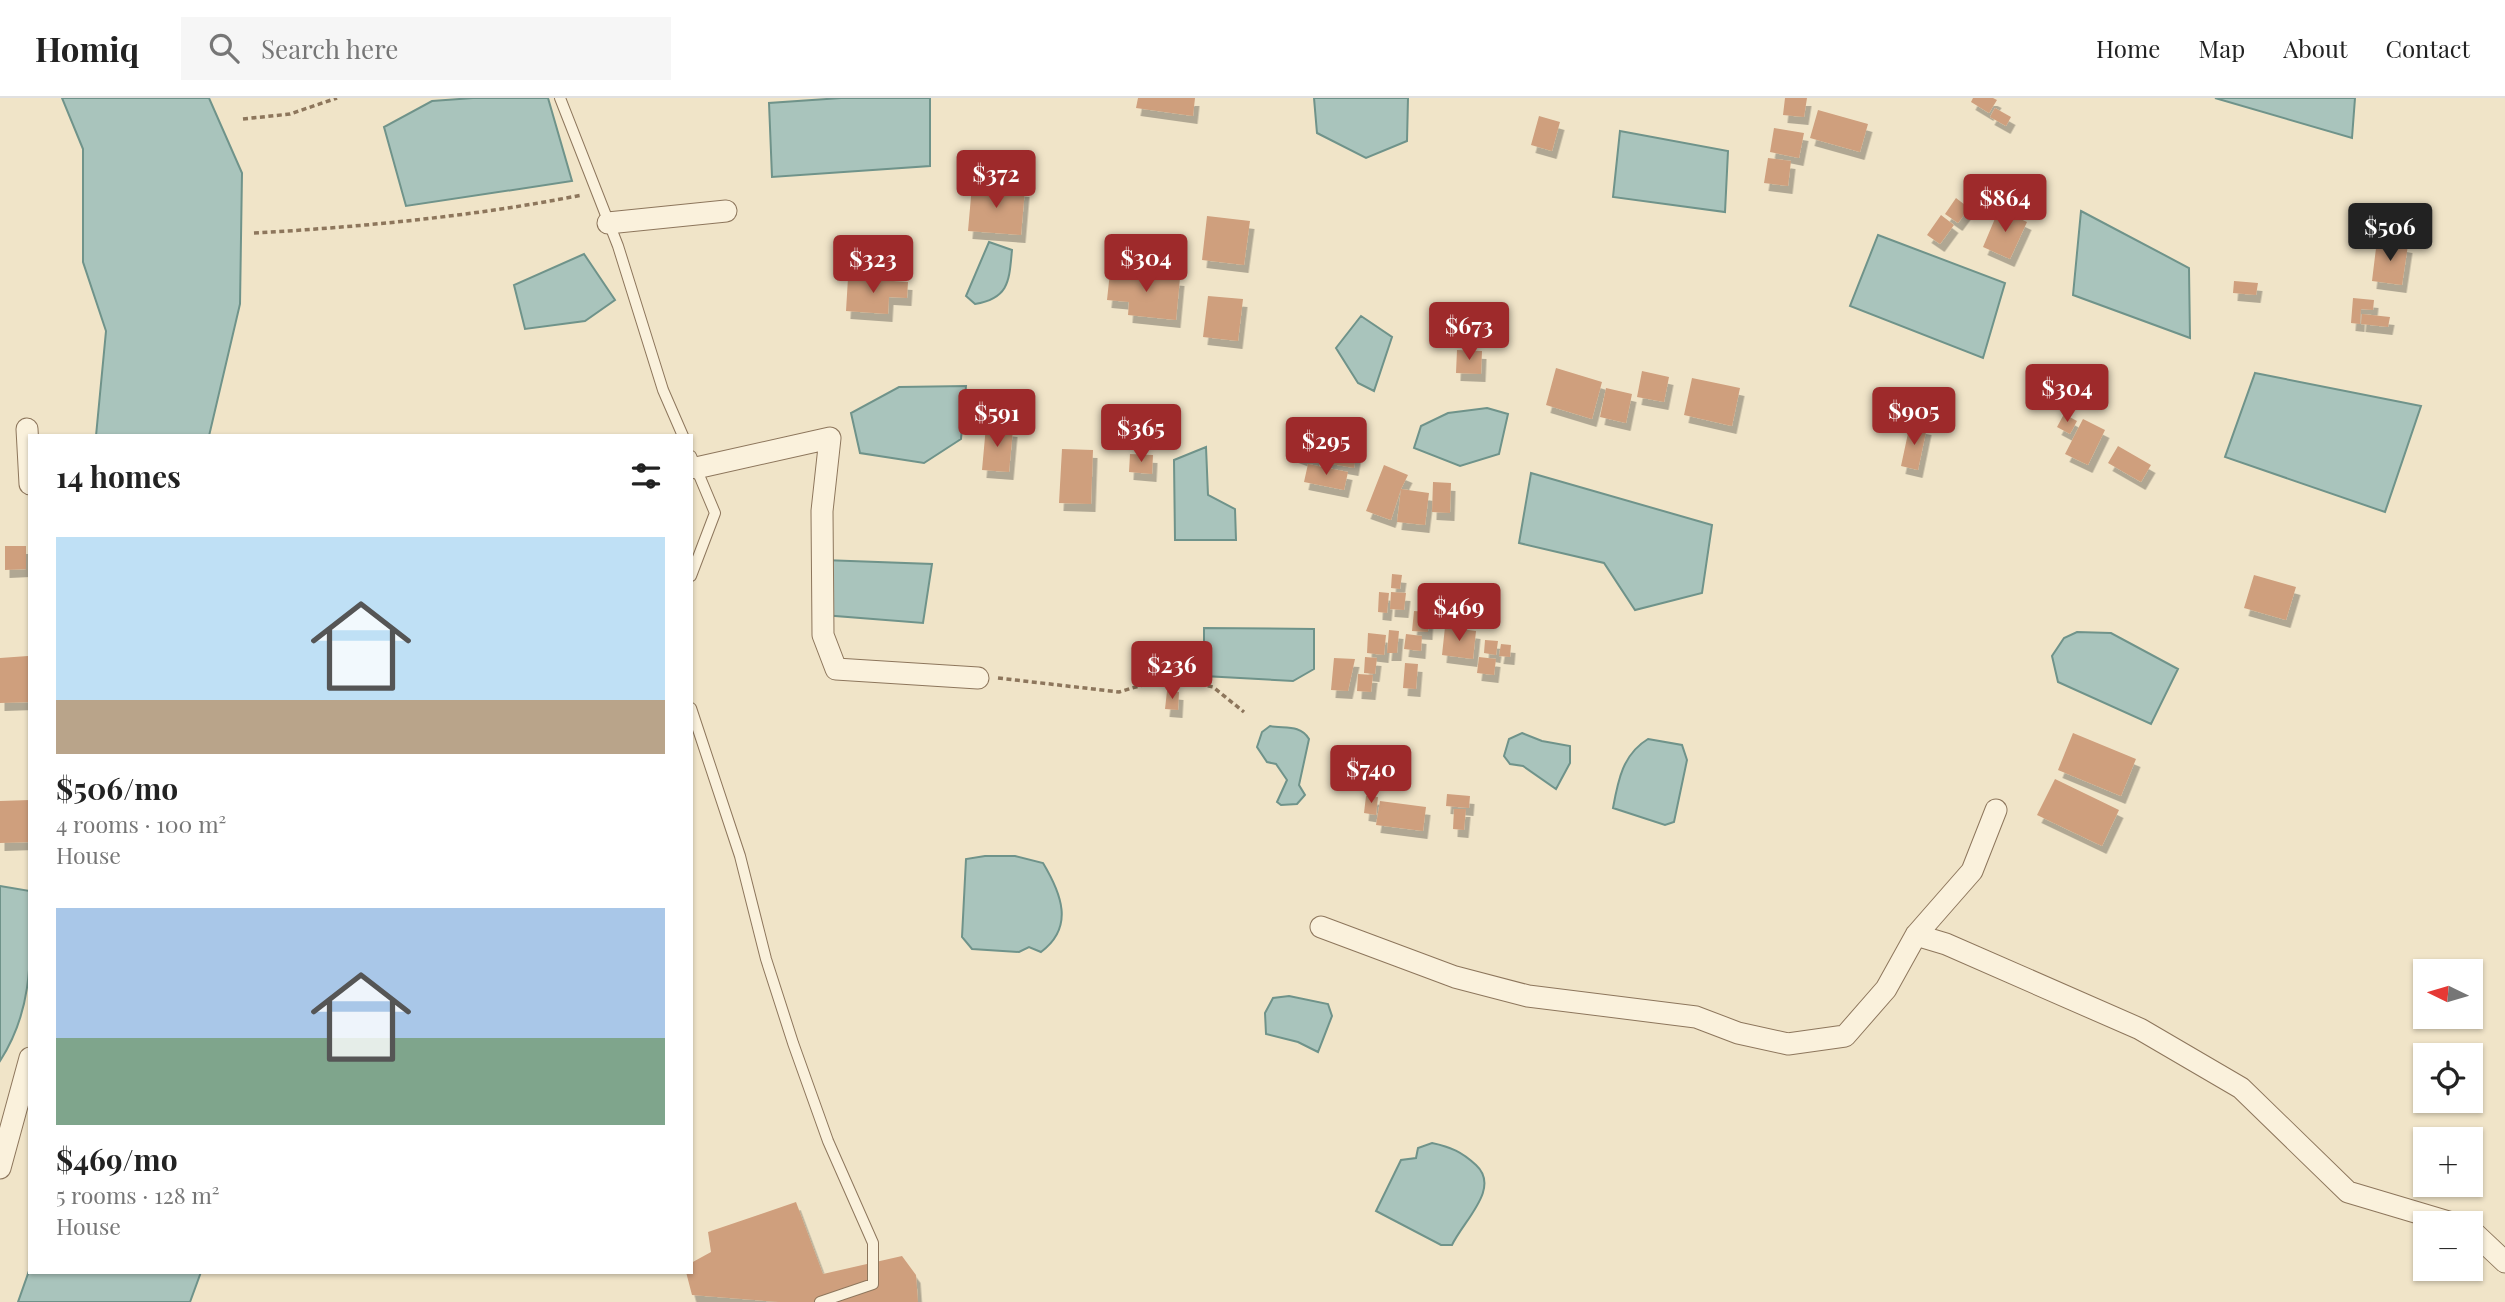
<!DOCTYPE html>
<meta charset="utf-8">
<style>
:root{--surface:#fff;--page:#f6f6f6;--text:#222;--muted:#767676;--line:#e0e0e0;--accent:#9e2a2b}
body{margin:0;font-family:"Playfair Display",serif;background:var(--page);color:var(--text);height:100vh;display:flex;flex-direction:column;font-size:26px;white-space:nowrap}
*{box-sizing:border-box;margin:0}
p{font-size:23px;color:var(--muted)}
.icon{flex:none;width:38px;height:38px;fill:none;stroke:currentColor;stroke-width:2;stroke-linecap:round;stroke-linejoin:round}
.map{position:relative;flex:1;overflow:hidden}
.drawer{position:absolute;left:28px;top:336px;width:665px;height:840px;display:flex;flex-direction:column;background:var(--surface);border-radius:0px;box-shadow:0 2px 5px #0004}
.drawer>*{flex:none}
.needle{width:46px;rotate:275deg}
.buttons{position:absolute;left:2413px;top:861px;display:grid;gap:14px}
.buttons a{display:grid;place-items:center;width:70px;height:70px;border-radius:0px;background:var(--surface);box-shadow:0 2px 5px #0004;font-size:35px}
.price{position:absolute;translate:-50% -60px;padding:0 16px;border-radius:7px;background:var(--accent);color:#fff;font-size:23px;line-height:46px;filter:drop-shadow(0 2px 4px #0008)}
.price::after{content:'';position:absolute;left:50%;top:42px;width:21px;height:16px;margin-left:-10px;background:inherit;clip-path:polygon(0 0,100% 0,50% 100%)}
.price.on{background:#222;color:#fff}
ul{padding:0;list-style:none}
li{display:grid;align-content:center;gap:14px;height:371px;padding:0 28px}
li span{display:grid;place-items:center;height:217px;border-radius:0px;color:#555}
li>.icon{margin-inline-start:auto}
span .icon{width:126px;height:126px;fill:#fffc;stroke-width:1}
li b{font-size:30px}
h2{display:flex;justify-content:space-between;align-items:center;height:84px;padding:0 28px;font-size:30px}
header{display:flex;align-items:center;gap:42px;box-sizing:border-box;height:98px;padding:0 35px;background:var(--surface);border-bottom:2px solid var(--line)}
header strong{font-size:33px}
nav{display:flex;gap:38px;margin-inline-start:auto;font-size:24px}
.search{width:490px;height:63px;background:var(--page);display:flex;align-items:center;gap:18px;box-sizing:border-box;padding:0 24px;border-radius:0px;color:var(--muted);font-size:26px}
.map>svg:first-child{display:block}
.water{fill:#a9c4bc;stroke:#6f938a;stroke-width:2}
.building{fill:#cf9f7d;filter:url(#shadow)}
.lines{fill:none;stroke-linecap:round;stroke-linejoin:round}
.lane-casing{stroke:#8d765c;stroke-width:12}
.street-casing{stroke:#8d765c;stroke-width:23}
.path{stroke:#8d765c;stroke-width:3.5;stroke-dasharray:5 3.5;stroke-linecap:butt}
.lane{stroke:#faf1dc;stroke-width:10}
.street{stroke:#faf1dc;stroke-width:21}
</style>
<header>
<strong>Homiq</strong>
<div class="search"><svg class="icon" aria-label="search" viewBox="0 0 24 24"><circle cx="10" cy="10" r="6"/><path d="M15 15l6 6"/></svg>Search here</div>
<nav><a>Home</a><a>Map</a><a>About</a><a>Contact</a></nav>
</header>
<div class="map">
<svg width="2505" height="1204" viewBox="0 0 2505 1204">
<defs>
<filter id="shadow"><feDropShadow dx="4.5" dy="8" stdDeviation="0" flood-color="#0004"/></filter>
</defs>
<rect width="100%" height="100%" fill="#f0e4c8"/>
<path class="water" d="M62 0H209L242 75 240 206 209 338H96L106 233 83 164V51Z
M473 0H548L572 83 406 108 384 29 432 3Z
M841 0H930V68L772 79 769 5Z
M1314 0H1408L1407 43 1366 60 1317 35Z
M2215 0H2355L2352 40Z
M1620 33 1728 53 1725 114 1613 99Z
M2081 113 2189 170 2190 240 2073 197Z
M1878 137 2005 185 1983 260 1850 208Z
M989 144 1012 152C1009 182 1010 200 975 206L966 198Z
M584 156 615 202 585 223 525 231 514 187Z
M1361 218 1392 239 1374 293 1358 285 1336 250Z
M2255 275 2421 308 2385 414 2225 359Z
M966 288 961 341 924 365 860 355 851 315 899 289Z
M1487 310 1508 316 1499 356 1460 368 1414 350 1421 328 1448 315Z
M1206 349 1208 397 1235 411 1236 442H1175L1174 362Z
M1531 375 1712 427 1702 495 1635 512 1604 465 1519 445Z
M823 462 932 466 923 525 823 517Z
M1204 530 1314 531V571L1293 583 1204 578Z
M2077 534 2111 535 2178 571 2151 626 2058 584 2052 558 2064 540Z
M1270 628C1284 631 1300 626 1309 641L1299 687 1305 697 1297 706 1281 707 1277 704 1287 682 1276 666 1267 664 1257 649 1262 634Z
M1522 635 1542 643 1570 648V665L1556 691 1523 668 1510 666 1504 658 1509 641Z
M1648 641 1682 647 1687 662 1674 724 1665 727 1613 710C1618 682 1623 656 1648 641Z
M985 758H1015L1043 765C1061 795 1075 829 1041 854L1029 849 1019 854 972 851 962 839 966 761Z
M0 788 30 793C30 855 35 909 0 963Z
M1289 898 1328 906 1332 918 1318 954 1298 944 1266 936 1265 915 1273 900Z
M1432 1045C1451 1049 1462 1054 1476 1067 1501 1090 1464 1122 1452 1147H1441L1376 1113 1401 1062 1416 1060 1418 1050Z
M30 1170V1174H201L190 1204H18Z"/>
<path class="building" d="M1138 0H1195L1193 18 1136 10Z
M1785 0H1807L1804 19 1783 17Z
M1973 0H1993L1997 2 1989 15 1971 4Z
M1995 10 2011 19 2006 28 1990 19Z
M1818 12 1868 26 1860 54 1810 40Z
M1539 18 1560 24 1552 53 1531 47Z
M1774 30 1804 35 1799 60 1770 54Z
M1768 60 1791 63 1788 88 1764 85Z
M972 87 1025 91 1021 137 968 133Z
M1956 100 1969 110 1958 125 1945 116Z
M1999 111 2027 124 2010 161 1983 149Z
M1941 117 1954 127 1940 146 1927 137Z
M1207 118 1250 123 1244 167 1202 162Z
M2377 142 2408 147 2402 187 2372 183Z
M1110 174 1180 180 1176 222 1128 217 1129 204 1107 202Z
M848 180 908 184 907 200 889 199 888 216 846 213Z
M2234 183 2258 185 2256 197 2233 195Z
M1208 198 1243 201 1238 243 1203 239Z
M2353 200 2374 202 2373 212 2361 211 2360 226 2351 225Z
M2362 216 2390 219 2388 229 2361 226Z
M1457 252 1482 253 1481 276 1456 275Z
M1556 270 1602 284 1592 321 1546 307Z
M1642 273 1669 279 1664 304 1637 299Z
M1692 280 1740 290 1732 328 1684 317Z
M1606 290 1632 296 1626 325 1600 319Z
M2064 316 2077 323 2070 336 2057 329Z
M2083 321 2105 332 2088 367 2065 356Z
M1910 326 1927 329 1918 372 1901 368Z
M986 328 1013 331 1009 374 982 372Z
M1303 332 1323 340 1313 364 1294 357Z
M1324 341 1358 347 1354 370 1320 364Z
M2118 348 2151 367 2141 384 2108 365Z
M1062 351 1093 352 1091 406 1059 405Z
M1130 356 1153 357 1152 376 1129 374Z
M1308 366 1348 374 1344 392 1304 384Z
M1384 367 1408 377 1401 391 1429 395 1425 427 1397 424 1401 391 1391 422 1366 413Z
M1433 384 1451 385 1450 415 1432 414Z
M5 448H26V471L5 472Z
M1392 476 1402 477 1400 491 1391 490Z
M2254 477 2296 489 2286 522 2244 510Z
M1379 494 1389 495 1387 515 1378 514Z
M1391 494 1406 495 1404 512 1390 511Z
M1414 513 1429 514 1428 534 1412 533Z
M1445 529 1476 533 1473 561 1442 557Z
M1389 532 1399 533 1397 555H1387Z
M1368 535 1386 537 1384 557 1367 555Z
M1406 536 1422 538 1421 553 1404 551Z
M1485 542 1498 543 1496 557 1484 555Z
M1501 546 1511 547 1510 559 1499 558Z
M28 558 30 604 0 605V560Z
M1365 559 1377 560 1375 576 1364 575Z
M1479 559 1496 561 1494 577 1477 575Z
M1334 560 1355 561 1348 593 1331 592Z
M1405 565 1418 566 1416 591 1403 590Z
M1358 576 1373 577 1371 594 1357 593Z
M1167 593 1179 594 1178 612 1165 611Z
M2073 635 2136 661 2121 698 2058 672Z
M2055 681 2119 712 2102 748 2037 717Z
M1447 696 1470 698 1469 710 1446 708Z
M1366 698 1378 699 1376 717 1364 715Z
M30 702V744L0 745V703Z
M1380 703 1426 709 1423 733 1376 727Z
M1454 711H1466L1464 732 1453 731Z
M796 1104 823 1176 902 1158 916 1177 918 1204H779L692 1197 686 1174H691V1165L711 1154 708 1134Z"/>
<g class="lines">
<defs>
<path id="lane" d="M560 0 618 148 663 292 683 338
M691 358 715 415 691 478
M691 610 740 758 766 861 793 945 828 1043 873 1145V1186L820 1204"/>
<path id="street" d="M608 125 726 113
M27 331 30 386
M696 370 830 340 822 413 823 537 836 571 978 580
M1321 829 1455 879 1528 898 1696 919 1738 935 1788 946 1845 938 1886 891 1916 837 1972 773 1996 712
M1916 837 1946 846 2140 931 2241 990 2348 1094 2452 1125
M0 1070 30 960
M2471 1132 2505 1164"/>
</defs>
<use href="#lane" class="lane-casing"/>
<use href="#street" class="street-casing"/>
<path class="path" d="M243 21 290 16 337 0
M254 135C362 129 476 118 582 97
M998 580 1119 594 1149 585 1188 583 1213 589 1244 614"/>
<use href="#lane" class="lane"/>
<use href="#street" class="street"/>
</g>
</svg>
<div class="buttons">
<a><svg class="needle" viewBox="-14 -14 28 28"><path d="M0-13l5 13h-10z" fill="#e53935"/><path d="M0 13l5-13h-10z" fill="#767676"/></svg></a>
<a><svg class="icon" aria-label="locate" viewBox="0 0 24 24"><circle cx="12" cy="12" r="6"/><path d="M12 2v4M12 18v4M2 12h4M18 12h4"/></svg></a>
<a>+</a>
<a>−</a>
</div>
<b class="price" style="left:996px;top:112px">$372</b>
<b class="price" style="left:2005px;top:136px">$864</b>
<b class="price on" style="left:2390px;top:165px">$506</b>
<b class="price" style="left:1146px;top:196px">$304</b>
<b class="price" style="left:873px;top:197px">$323</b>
<b class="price" style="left:1469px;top:264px">$673</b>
<b class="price" style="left:2067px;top:326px">$304</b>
<b class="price" style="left:1914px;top:349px">$905</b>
<b class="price" style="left:997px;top:351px">$591</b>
<b class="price" style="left:1141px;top:366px">$365</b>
<b class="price" style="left:1326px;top:379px">$295</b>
<b class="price" style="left:1459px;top:545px">$469</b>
<b class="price" style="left:1172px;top:603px">$236</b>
<b class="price" style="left:1371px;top:707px">$740</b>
<section class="drawer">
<h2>14 homes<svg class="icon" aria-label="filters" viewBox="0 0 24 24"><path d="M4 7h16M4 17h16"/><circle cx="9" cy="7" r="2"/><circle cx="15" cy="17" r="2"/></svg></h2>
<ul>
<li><span style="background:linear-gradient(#bfe0f5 75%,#b9a48a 0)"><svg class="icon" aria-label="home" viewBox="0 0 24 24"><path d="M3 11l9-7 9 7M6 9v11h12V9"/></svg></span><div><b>$506/mo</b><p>4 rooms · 100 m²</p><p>House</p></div></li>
<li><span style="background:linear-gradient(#a9c7e8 60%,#7fa58c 0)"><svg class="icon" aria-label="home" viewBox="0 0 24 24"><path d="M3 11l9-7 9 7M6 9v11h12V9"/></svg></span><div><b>$469/mo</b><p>5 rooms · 128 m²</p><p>House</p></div></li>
</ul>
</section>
</div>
